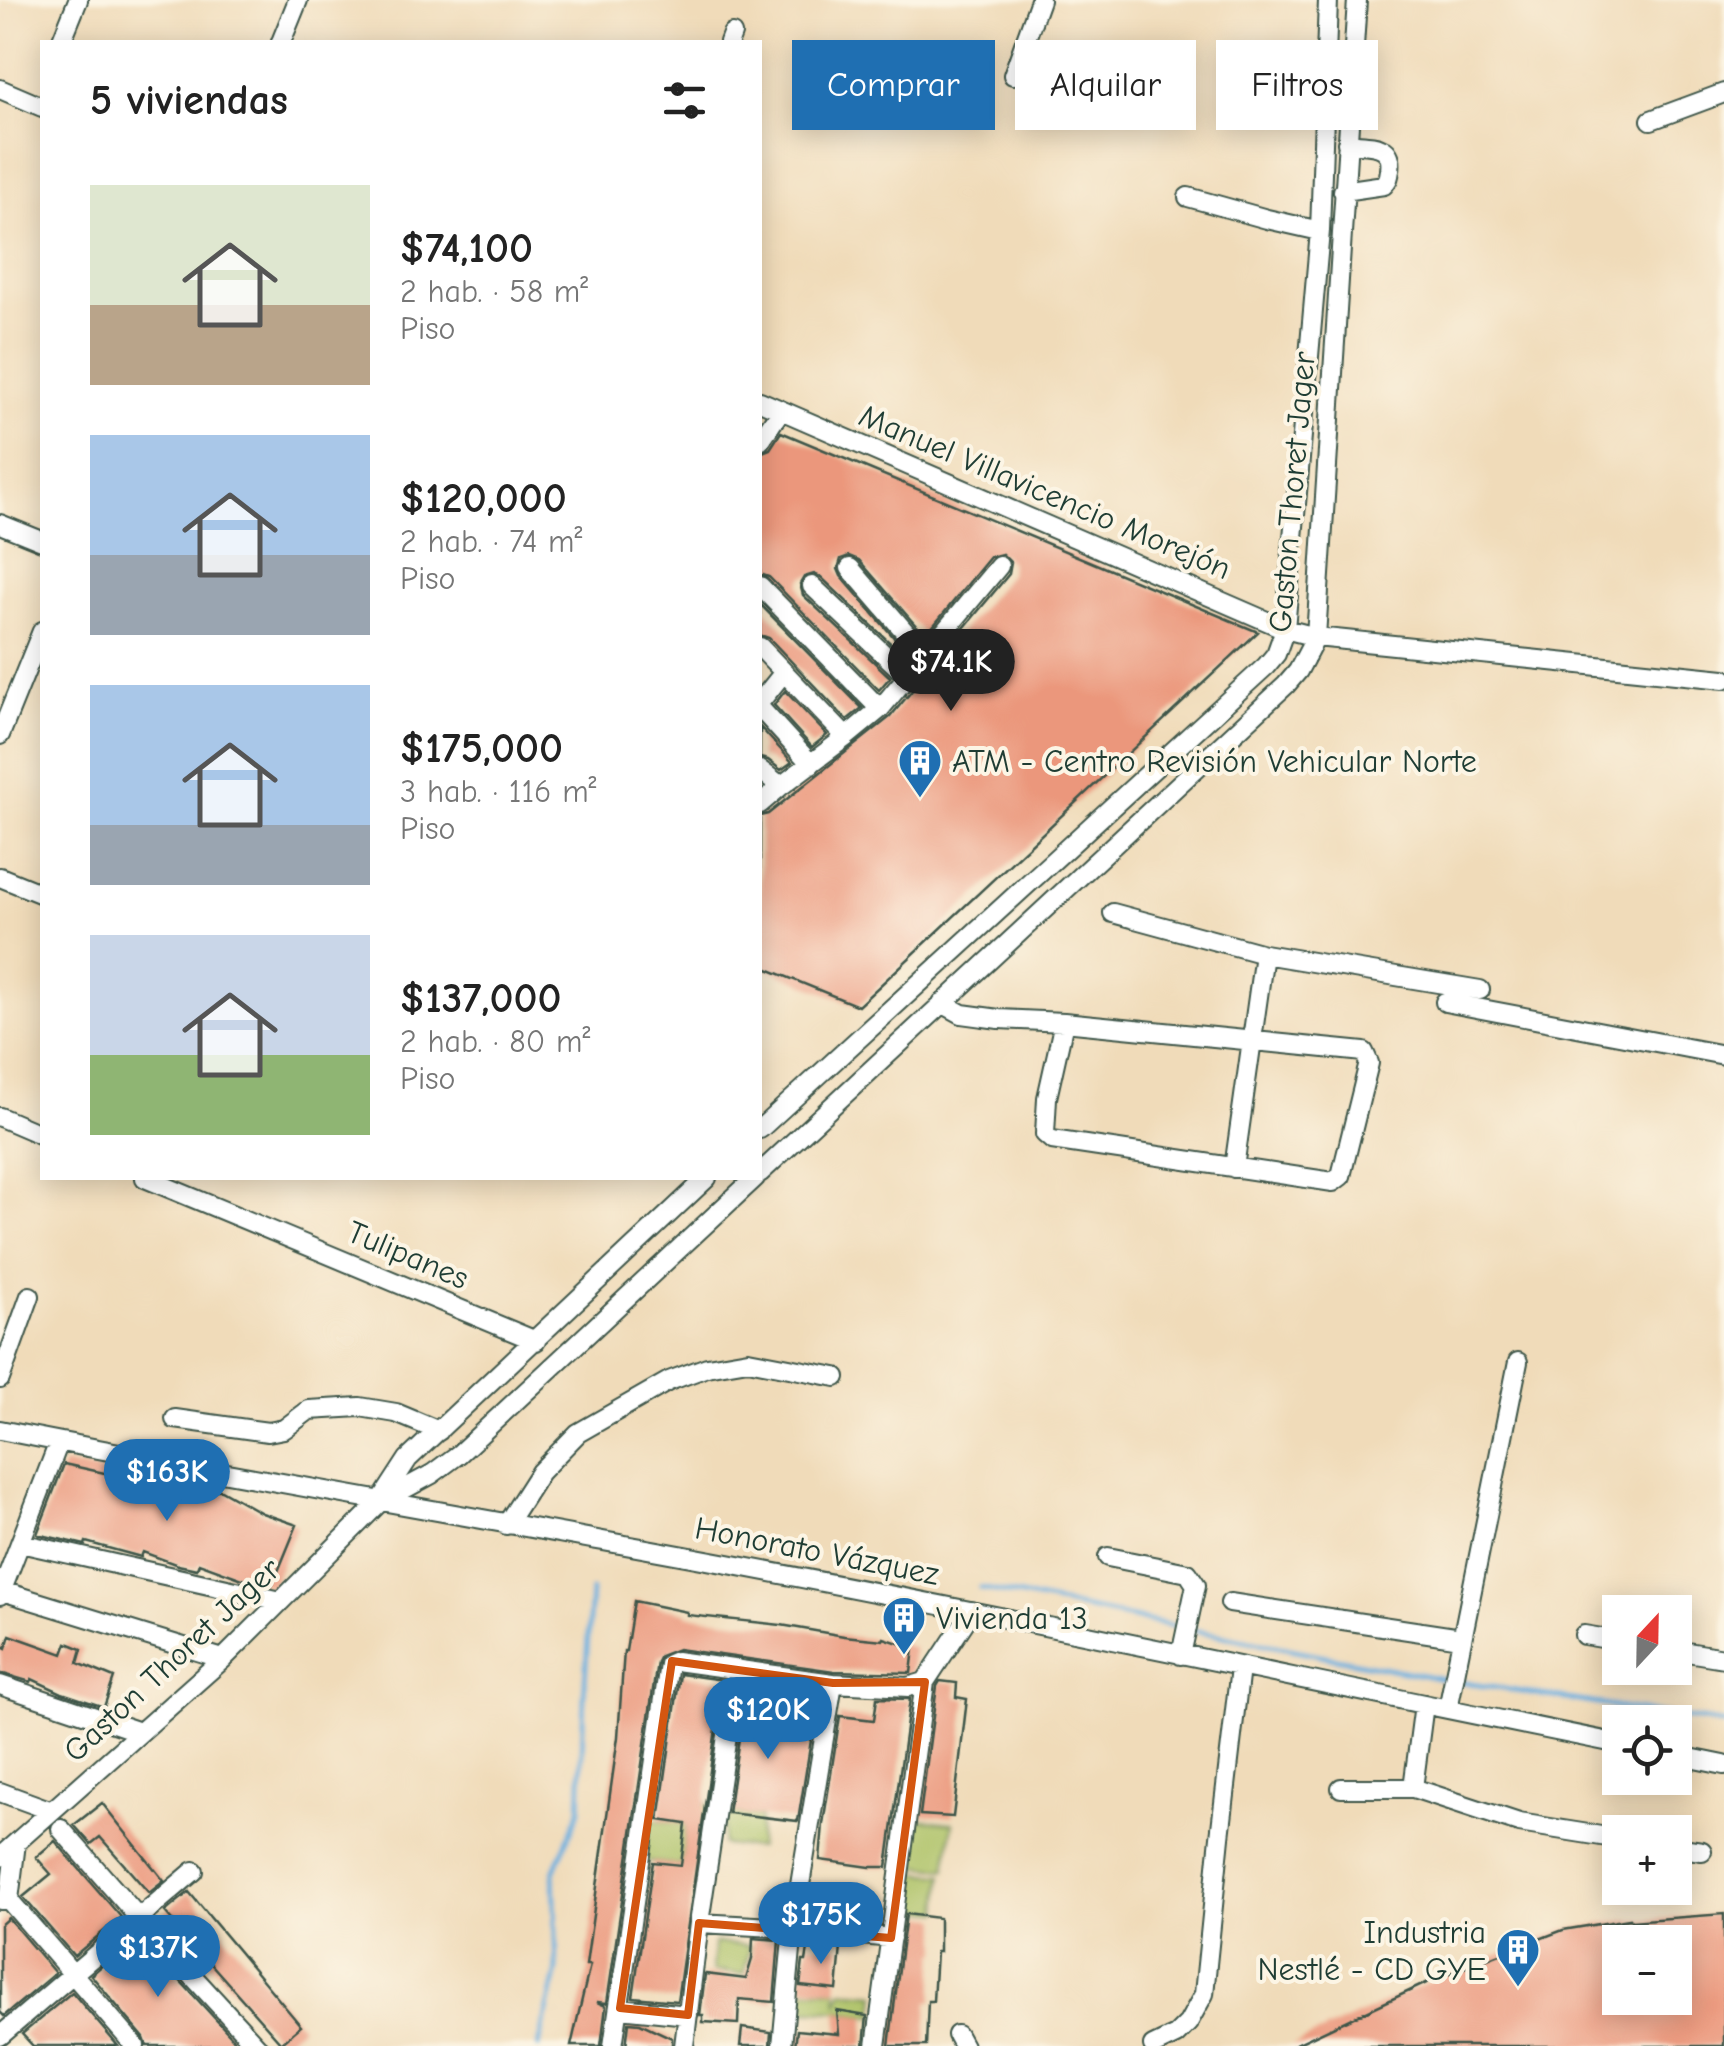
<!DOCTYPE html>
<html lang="es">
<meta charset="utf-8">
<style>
:root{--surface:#fff;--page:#f6f6f6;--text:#222;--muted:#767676;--accent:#1f6fb2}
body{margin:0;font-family:"Comic Neue",sans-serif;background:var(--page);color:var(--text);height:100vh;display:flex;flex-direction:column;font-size:38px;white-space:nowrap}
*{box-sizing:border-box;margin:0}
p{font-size:32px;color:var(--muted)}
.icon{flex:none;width:55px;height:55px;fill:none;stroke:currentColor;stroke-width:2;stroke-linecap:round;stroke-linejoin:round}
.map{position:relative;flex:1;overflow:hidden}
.details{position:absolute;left:40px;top:40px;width:722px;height:1140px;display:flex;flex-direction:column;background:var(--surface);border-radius:0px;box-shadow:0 5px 25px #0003}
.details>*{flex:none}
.banner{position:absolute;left:792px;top:40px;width:780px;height:90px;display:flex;gap:20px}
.needle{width:65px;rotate:22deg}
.fabs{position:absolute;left:1602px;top:1595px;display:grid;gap:20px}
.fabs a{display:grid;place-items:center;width:90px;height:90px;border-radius:0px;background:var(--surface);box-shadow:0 5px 25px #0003;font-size:50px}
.price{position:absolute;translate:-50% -85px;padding:0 22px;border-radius:35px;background:var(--accent);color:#fff;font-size:32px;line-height:65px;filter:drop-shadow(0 2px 5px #0008)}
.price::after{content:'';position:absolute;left:50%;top:60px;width:30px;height:22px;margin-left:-15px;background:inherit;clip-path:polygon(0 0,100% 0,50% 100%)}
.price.selected{background:#222;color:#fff}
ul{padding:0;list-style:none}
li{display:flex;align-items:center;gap:30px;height:250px;padding:0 50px}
li span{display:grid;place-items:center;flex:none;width:280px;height:200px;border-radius:0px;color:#555}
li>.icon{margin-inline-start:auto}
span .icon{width:120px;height:120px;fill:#fffc;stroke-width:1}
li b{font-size:42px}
h2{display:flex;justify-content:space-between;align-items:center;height:120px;padding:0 50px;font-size:42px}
.chip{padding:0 35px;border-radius:0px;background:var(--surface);box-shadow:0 5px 25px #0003;font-size:35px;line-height:90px}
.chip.selected{background:var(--accent);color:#fff}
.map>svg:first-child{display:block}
.green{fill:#aec267;stroke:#66804e;stroke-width:2.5}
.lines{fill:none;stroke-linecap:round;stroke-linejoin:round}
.stream{stroke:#68aede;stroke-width:5}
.building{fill:#eb977b;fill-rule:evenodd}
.minor-casing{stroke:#3e5548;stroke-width:22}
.minor{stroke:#fff;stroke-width:18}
.marked{fill:none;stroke:#d45610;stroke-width:8;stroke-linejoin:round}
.labels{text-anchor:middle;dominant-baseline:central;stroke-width:8;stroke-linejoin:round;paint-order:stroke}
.street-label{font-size:32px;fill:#1f3d34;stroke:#fcf5e5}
.poi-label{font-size:32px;fill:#1f3d34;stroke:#fcf5e5;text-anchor:start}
</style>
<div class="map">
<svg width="1724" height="2046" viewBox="0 0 1724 2046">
<rect width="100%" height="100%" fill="#fcf5e5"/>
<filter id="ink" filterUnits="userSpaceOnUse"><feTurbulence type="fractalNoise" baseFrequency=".01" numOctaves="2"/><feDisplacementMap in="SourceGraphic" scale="20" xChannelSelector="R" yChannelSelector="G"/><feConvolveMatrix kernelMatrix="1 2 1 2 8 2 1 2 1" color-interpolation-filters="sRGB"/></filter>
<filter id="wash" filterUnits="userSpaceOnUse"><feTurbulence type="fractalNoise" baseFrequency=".0048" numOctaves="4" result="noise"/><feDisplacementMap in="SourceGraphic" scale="40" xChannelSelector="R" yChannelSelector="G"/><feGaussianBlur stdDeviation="2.25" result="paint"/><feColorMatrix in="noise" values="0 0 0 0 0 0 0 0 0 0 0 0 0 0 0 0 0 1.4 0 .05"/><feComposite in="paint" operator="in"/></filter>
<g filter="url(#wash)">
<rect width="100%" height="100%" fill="#f0dbb9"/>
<path class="green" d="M778 1684 819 1690 813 1734 773 1730Z
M689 1801 715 1805 711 1827 686 1824 681 1865 644 1861 650 1819 685 1824Z
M726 1812 760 1817 758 1848 722 1845Z
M917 1819 953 1823 946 1869 908 1866Z
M910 1873 943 1875 940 1912 905 1909Z
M714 1943 750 1946 744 1974 712 1971Z
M804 1990H837L838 2005 842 1991 876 1994 874 2016 837 2011 800 2010Z"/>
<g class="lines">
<path class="stream" d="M980 1588 1448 1680
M1459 1682 1724 1724
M539 2046 557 1970 554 1872 580 1810 584 1696 591 1591"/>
</g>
<g id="blocks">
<path class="building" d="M781 432 1258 632 858 1006 760 966V816L768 814 890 717 1009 574 1011 563 1002 554 990 557 925 636 859 560 849 556 841 559 838 569 841 576 909 655 906 658 821 577 814 574 804 577 800 584 803 595 890 677 879 690 769 577 760 574V453L770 449Z
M760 604 862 708 847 720 769 638 760 635Z
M785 691 827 735 812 747 774 705Z
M760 727 792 762 781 770 768 760 760 758Z
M64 1464 109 1474 134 1476 175 1487 174 1489 221 1490 262 1513 297 1525 272 1586 248 1581 199 1563 197 1569 178 1565 143 1552 141 1557 86 1542 85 1545 37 1534Z
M634 1601 687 1612V1615L781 1625 844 1636 883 1640 884 1638 914 1648 911 1673 834 1671 678 1649 660 1656 657 1662 607 2003 597 2002 606 2006 601 2046H571L590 1965H586L618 1737 624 1651H626Z
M10 1635 63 1654 67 1643 82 1649 78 1663 114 1678 104 1707 62 1693 32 1679 31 1682 0 1673V1645L6 1648Z
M680 1674 723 1680 677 2001 633 1997 653 1862 681 1865 686 1824 659 1820Z
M940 1681 957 1683 956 1697 967 1699 953 1817 920 1815 937 1686Z
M747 1684 778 1688 773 1730 812 1734 798 1821 728 1813Z
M877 1698 910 1699 887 1867H870L820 1860 823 1824 840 1716 874 1720Z
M102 1803 164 1881 149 1893 100 1837 91 1844 74 1825Z
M55 1841 121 1917 74 1956 23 1897 51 1874 36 1857Z
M189 1892 301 2026 281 2043 165 1912Z
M906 1914 939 1918V1952H936L933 2001H928L926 2046H889Z
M1724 1914V2046H1292L1435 1979 1563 1930 1630 1919 1631 1921ZM1620 1942H1675V1998H1620Z
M8 1918 55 1973 4 2016 0 2012V1925Z
M138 1935 230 2035 239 2046H147L144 2038 91 1975Z
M753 1938 779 1940 774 2002 739 1999 738 2024 703 2022V2015H700L705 1974 746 1979 752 1959Z
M809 1943 841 1947 837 1990 800 1986 803 1961H806Z
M72 1992 118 2046H33L22 2034Z
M837 2011 867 2016 864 2046H795L797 2030 839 2034Z
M629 2022 640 2023 672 2038V2046H626Z
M742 2028 771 2032 770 2046H740Z"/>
</g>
</g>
<g filter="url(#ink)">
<use href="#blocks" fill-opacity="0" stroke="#3e5548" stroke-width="2.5"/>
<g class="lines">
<defs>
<path id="minor" d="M61 42 78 0
M281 42 298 0
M729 42 732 34
M1013 75 1040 0
M0 89 42 107
M1651 120 1724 93
M1343 191 1384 185C1390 176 1388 181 1390 170 1394 141 1369 146 1347 143
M1188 197 1267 219 1320 231
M760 401 1285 629 1316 637 1724 679
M760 441 781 410
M0 524 42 541
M850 568 925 655
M760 586 880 709 846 737 760 647
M812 586 907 676
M760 702 784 672
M760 708 811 764
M880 709 999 566
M0 735 42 631
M760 770 781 786 760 804
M781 786 846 737
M0 877 42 894
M1113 913 1264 954
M1445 1002 1724 1055
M942 1003 962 1014 999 1019 1064 1022 1364 1052 1369 1063 1341 1176 1333 1182 1052 1140 1045 1134 1047 1098 1064 1022
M0 1117 42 1135
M760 1129 1266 666 1276 654 1285 629 1320 231 1328 0
M1234 1168 1264 954 1480 990
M760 1173 1286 685 1298 671 1316 637 1357 0
M145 1178 536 1341
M0 1379 30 1296
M175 1419 268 1432 284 1429 309 1410 360 1407 396 1413 439 1431
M0 1430C201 1470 402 1504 603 1541 944 1602 1281 1676 1620 1744
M384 1500 432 1474 459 1454 755 1178
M506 1525 540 1472 578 1433 669 1381 707 1367 748 1360 836 1377
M20 1543 281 1601
M1108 1557 1188 1573 1196 1585 1181 1655
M2 1591 223 1659
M0 1595 59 1442
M1230 1603 1461 1638
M1584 1635 1620 1641
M1675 1650 1724 1658
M0 1685 140 1732
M1448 1709 1518 1362
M1675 1755 1724 1765
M1341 1788H1413L1424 1704
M1413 1788 1519 1823 1620 1839
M0 1792 52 1811
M61 1829 139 1918 257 2046
M1675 1847 1702 1851
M0 1857 223 1659 380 1502 408 1459 707 1178
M0 1900H9L16 1843
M9 1900 135 2046
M699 1923 793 1928 891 1938
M620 2008 688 2015
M957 2035 963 2046
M0 2036 194 1871
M613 2046 669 1664 676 1661 833 1683 908 1687 925 1682
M684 2046 699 1923 737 1669
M782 2046 793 1928 833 1683
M876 2046 925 1682 972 1611
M1153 2046 1176 2035 1188 2023 1204 1994 1220 1837 1240 1668"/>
</defs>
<use href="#minor" class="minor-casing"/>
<use href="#minor" class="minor"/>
</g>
</g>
<path class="marked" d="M672 1661 833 1683 925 1682 891 1938 699 1923 688 2015 620 2008Z"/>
<defs>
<symbol id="building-pin" viewBox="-11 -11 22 30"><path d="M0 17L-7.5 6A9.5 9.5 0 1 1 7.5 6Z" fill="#1f6fb2" stroke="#fcf5e5"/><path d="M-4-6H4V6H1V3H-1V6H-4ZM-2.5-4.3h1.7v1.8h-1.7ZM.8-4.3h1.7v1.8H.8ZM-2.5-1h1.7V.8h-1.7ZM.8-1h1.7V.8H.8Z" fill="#fff"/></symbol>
</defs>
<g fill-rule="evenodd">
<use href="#building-pin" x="895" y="736" width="50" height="68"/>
<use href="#building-pin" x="879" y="1593" width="50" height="68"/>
<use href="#building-pin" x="1493" y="1925" width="50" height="68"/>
</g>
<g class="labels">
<g class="street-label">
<text transform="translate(1045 492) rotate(23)">Manuel Villavicencio Morejón</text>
<text transform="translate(1292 492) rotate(-85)">Gaston Thoret Jager</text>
<text transform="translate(408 1255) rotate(23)">Tulipanes</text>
<text transform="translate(817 1551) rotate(11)">Honorato Vázquez</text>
<text transform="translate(172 1660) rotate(-43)">Gaston Thoret Jager</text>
</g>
<g class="poi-label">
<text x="952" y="761">ATM - Centro Revisión Vehicular Norte</text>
<text x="936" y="1618">Vivienda 13</text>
<text x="1486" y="1932" text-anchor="end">Industria<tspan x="1486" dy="37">Nestlé - CD GYE</tspan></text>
</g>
</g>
</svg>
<div class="fabs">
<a><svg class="needle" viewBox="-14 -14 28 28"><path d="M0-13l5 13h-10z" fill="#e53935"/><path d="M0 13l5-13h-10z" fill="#767676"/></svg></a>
<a><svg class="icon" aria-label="locate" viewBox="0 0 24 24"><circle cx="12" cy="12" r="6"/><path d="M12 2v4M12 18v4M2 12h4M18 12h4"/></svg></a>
<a>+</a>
<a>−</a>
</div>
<b class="price selected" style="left:951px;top:714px">$74.1K</b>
<b class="price" style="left:167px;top:1524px">$163K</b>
<b class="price" style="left:768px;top:1762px">$120K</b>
<b class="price" style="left:821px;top:1967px">$175K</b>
<b class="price" style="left:158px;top:2000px">$137K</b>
<div class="banner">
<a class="chip selected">Comprar</a>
<a class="chip">Alquilar</a>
<a class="chip">Filtros</a>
</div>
<section class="details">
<h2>5 viviendas<svg class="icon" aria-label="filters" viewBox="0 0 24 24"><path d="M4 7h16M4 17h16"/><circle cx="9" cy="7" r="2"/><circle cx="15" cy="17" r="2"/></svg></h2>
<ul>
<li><span style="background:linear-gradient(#dfe7d0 60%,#b9a48a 0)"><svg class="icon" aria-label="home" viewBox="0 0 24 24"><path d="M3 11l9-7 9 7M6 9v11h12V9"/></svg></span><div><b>$74,100</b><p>2 hab. · 58 m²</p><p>Piso</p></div></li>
<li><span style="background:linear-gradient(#a9c7e8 60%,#9aa5b1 0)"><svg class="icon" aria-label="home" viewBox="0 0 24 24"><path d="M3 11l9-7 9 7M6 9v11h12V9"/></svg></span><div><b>$120,000</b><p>2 hab. · 74 m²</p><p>Piso</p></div></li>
<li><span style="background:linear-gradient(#a9c7e8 70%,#9aa5b1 0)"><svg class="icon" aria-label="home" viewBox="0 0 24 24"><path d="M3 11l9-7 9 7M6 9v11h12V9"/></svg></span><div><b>$175,000</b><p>3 hab. · 116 m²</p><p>Piso</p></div></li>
<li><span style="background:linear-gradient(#c9d6e8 60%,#8fb573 0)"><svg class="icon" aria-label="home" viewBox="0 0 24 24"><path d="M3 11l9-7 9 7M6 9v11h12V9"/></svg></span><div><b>$137,000</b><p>2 hab. · 80 m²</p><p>Piso</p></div></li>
</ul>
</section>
</div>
